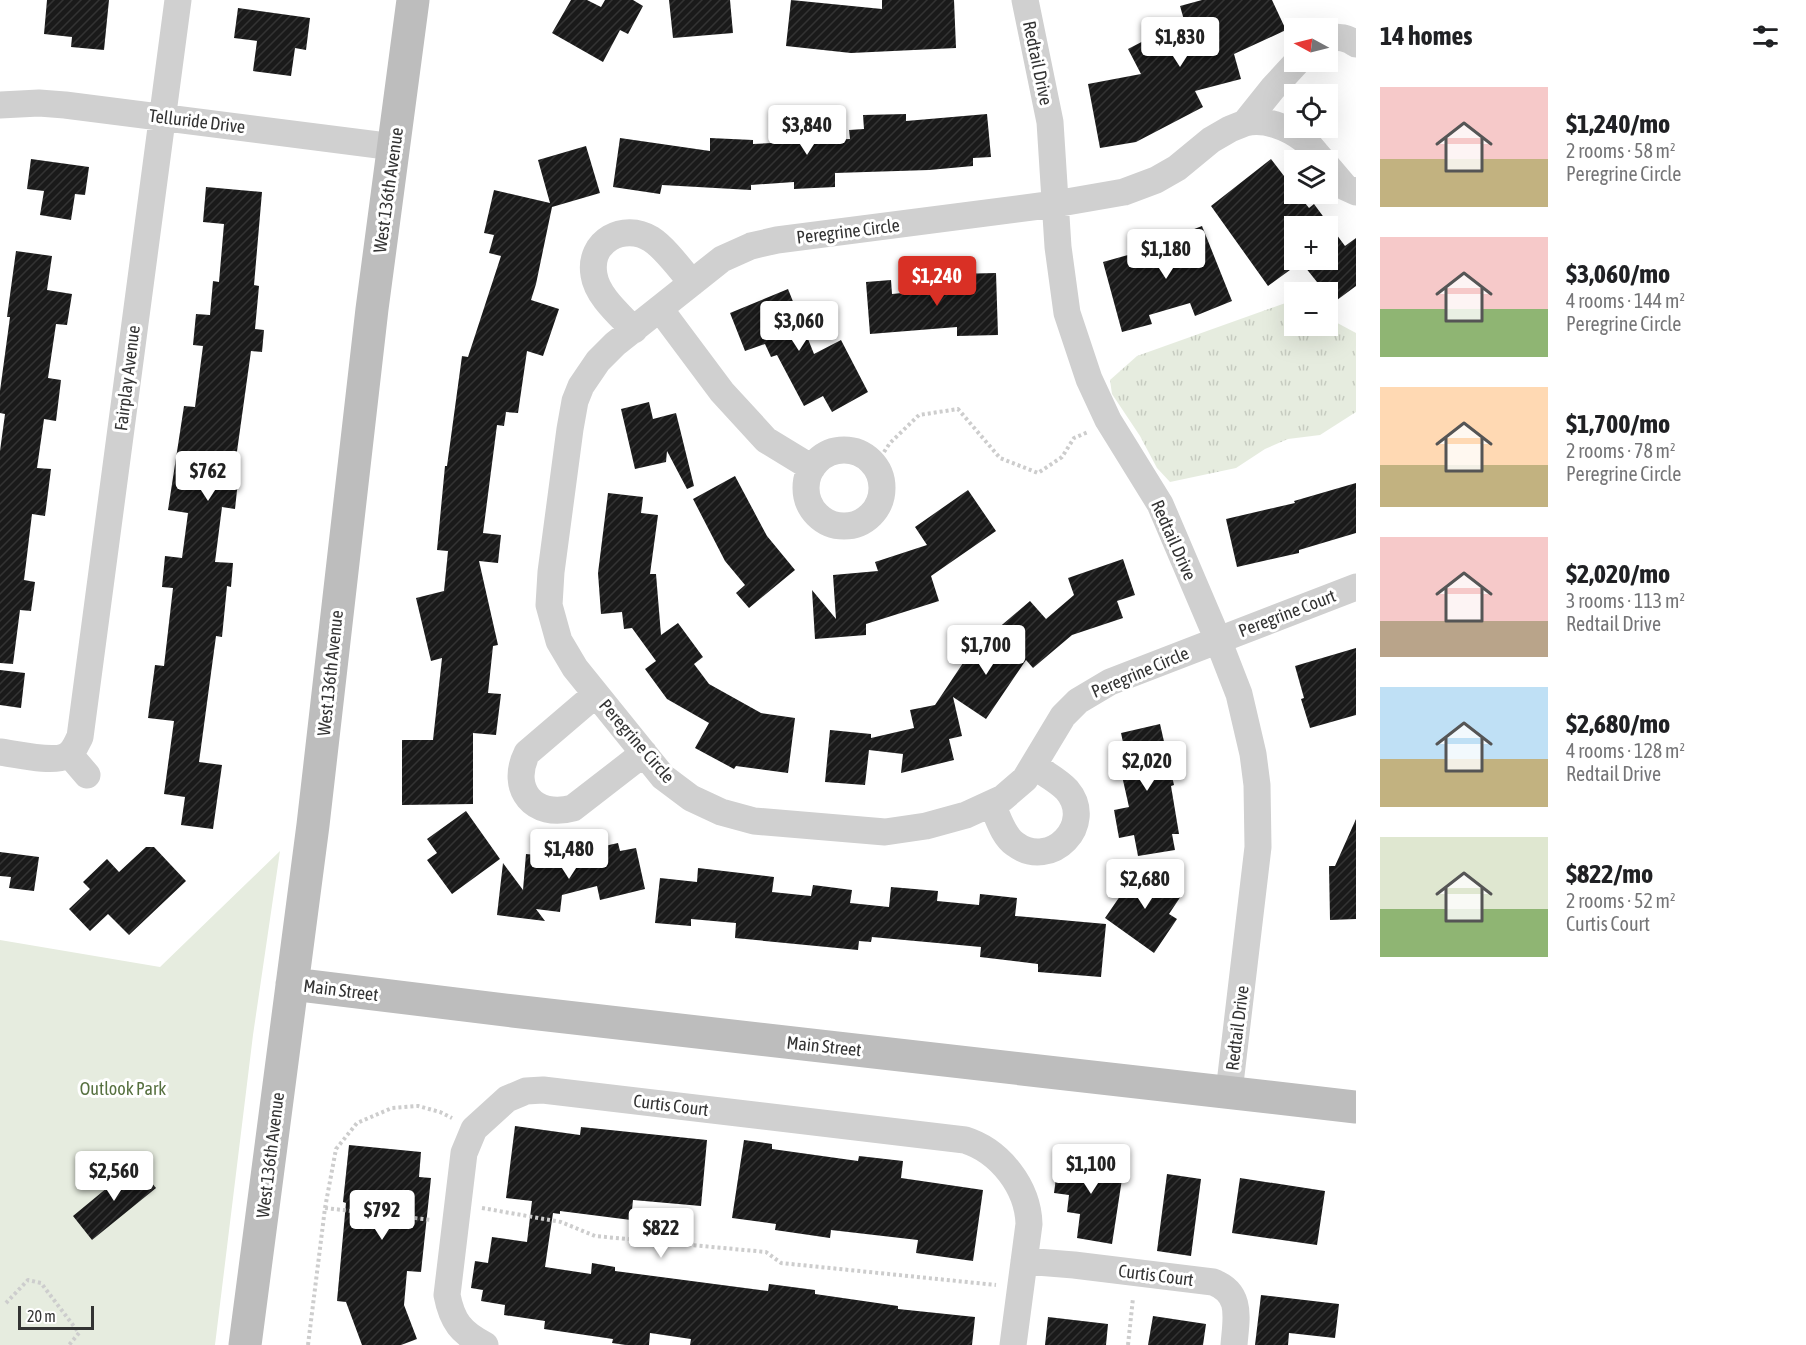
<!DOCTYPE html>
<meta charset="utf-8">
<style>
:root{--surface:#fff;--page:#f2f2f2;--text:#202124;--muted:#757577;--accent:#d93025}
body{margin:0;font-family:"Asap Condensed",sans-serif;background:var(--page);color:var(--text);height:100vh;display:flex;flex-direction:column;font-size:22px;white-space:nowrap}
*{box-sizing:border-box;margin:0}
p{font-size:20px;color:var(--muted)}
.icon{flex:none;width:33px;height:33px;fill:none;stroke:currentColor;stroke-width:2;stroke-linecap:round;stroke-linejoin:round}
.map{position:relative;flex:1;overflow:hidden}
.drawer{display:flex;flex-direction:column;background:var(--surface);width:450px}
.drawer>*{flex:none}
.needle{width:39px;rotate:277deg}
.tools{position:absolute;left:1284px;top:18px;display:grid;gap:12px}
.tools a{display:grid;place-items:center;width:54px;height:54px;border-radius:0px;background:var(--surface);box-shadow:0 6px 24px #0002;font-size:30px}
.scale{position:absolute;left:18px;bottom:15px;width:76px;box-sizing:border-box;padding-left:6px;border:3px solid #333;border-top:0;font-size:16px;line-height:21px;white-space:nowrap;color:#333;-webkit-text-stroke:4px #fff;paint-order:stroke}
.price{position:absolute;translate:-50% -51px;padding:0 14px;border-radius:6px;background:#fff;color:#222;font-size:20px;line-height:39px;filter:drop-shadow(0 2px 3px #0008)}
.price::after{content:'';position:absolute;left:50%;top:36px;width:18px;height:14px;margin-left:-9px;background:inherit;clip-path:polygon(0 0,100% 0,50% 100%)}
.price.active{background:var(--accent);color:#fff}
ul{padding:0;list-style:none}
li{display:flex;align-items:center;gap:18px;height:150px;padding:0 24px}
li span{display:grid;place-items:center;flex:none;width:168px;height:120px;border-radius:0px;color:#555}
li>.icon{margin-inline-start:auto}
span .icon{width:72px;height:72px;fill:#fffc;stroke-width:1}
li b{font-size:26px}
h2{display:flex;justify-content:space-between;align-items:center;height:72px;padding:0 24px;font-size:26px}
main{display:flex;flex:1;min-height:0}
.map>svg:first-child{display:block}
.grass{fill:url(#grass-tufts)}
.park{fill:#e6ecdf}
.building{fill:url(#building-hatch);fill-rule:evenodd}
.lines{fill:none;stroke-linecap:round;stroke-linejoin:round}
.path{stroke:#cdcdcd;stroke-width:4;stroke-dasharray:3 3;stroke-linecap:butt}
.street{stroke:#d0d0d0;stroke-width:27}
.secondary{stroke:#bdbdbd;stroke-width:33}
.labels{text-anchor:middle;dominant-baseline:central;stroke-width:6;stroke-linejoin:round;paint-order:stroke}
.street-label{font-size:18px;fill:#333;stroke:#fff}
.park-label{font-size:18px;fill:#56703f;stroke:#fff}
</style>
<main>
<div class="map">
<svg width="1356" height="1345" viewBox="0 0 1356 1345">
<defs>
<pattern id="grass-tufts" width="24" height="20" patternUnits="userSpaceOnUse" patternTransform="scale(1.5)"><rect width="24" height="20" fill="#e6ecdf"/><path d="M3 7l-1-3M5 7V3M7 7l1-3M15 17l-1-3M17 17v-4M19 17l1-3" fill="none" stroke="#c6cbc0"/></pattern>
<pattern id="building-hatch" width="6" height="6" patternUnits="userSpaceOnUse" patternTransform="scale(1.5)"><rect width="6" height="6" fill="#1a1a1a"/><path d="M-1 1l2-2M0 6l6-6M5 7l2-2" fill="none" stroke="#333"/></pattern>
</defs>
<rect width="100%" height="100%" fill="#fff"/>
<path class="grass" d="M1294 300V326H1328V318L1356 333V412L1320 435 1288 439 1265 449 1236 468 1170 482 1157 468 1140 436 1112 394 1110 380 1137 356Z"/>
<path class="park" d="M280 851 253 1035 215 1345H0V940L160 967Z"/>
<path class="building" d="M47 0H109L104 50 71 47 72 37 44 34Z
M571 0H587L601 7 605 0H633L643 6 628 34 620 30 603 62 552 33Z
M669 0H730L733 33 673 38Z
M791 0 882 9V0H954L956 48 851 53 786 46Z
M1202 0H1272L1286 30 1234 54 1241 79 1195 91 1203 107 1136 142 1100 148 1088 84 1141 74 1128 49 1184 20 1180 6Z
M238 8 310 18 306 50 295 48 291 76 253 71 257 41 234 38Z
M906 114V121L987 114 991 157 973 158V166L929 170 835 173V187L794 189V182L751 185V190L662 185 660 194 613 187 620 138 710 151V138L753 140V144L850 139 849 130 864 129 863 115Z
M586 146 600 193 552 207 536 284 531 300 559 309 543 356 527 351 518 413 506 412 504 426 497 425 483 533 501 535 498 563 479 561 498 645 493 646 488 693 501 694 496 735 473 733V804L402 805V740H433L442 658 431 661 416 598 444 591 448 551 437 550 445 466H447L462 356 468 357 501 256 489 253 494 235 484 233 494 190 550 203 538 160Z
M31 159 89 167 85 195 75 194 71 220 40 215 44 191 27 189Z
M1271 159 1294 189V194H1298L1309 208 1314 204 1345 246 1356 238V286L1333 303 1328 296V292H1325L1301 262 1268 286 1211 206ZM1294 226H1328V260H1294Z
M206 187 262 192 254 285 259 286 255 329 264 330 262 352 251 351 233 480 238 481 235 509 222 507 215 562 233 563 231 587 227 586 222 637 216 636 199 762 222 765 213 829 181 825 185 797 164 794 174 721 148 718 155 665 164 666 173 588 162 587 165 556 182 558 188 513 168 510 184 406 195 407 203 346 193 345 196 314 210 315 213 281 219 282 224 224 203 222Z
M1202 226 1232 301 1195 316 1190 303 1149 315 1152 324 1122 332 1103 262 1167 244 1166 240Z
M16 251 52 256 47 290 72 294 67 325 56 324 48 378 61 380 56 421 44 419 37 468 51 469 45 516 32 514 24 580 35 582 31 611 20 610 13 664 0 663V451L5 414 0 413V391L10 317H7Z
M996 273 998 335 957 336V327L870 334 866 282 891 280 892 294 942 289V282L955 281V274Z
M788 289 814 354 841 340 868 392 832 412 823 396 804 406 777 355 771 357 765 344 745 351 730 313Z
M649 402 653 419 676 413 694 486 687 489 667 451 666 462 635 469 621 409Z
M735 476 767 536 795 570 749 608 736 593 745 585 725 561 693 499Z
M1356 483V533L1299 550V553L1237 567 1226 519 1295 503 1294 501Z
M968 490 996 531 931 576 939 601 866 624V635L815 639 812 590 836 619 833 575 878 571 875 562 927 545 915 527Z
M608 493 643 497 641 513 658 515 650 574H656L661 635 678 623 703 657 694 664 709 684 761 713 795 718 788 773 736 766 734 769 695 748 709 723 667 699 645 669 656 661 632 628 624 629 622 612 601 614 598 573Z
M1123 559 1135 595 1117 601 1123 618 1072 635 1033 668 1026 660 986 719 953 697 962 736 949 739 954 760 901 773 903 754 869 750 865 785 825 782 830 730 871 734V738L914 728 910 710 935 705 979 639 983 641 1030 601 1046 619 1074 595 1068 578Z
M1356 648V715L1310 728 1301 699 1304 698 1295 666Z
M0 670 25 673 21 708 0 705Z
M1160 724 1174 785 1171 786 1179 834H1172L1175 850 1138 856 1134 835 1119 838 1114 810 1129 807 1116 749 1124 747 1121 733Z
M466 811 500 859 452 894 427 860 437 853 427 839Z
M1356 819V919L1330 920 1329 866H1335Z
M618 843 620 851 636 848 645 889 600 900 597 886 562 895 560 912 536 909 545 921 497 915 503 863 523 890 526 854 555 857Z
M146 847H154L186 881 129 935 108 914 90 931 69 909 90 889 83 882 107 859 119 872Z
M0 852 39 857 34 891 9 888 11 877 0 876Z
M1140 867 1181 896 1169 914 1177 919 1154 953 1105 918Z
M698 868 774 877 772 892 811 896 813 885 852 890 850 903 889 907 891 887 938 891 937 901 979 905 980 894 1017 898 1015 916 1106 924 1101 977 1038 972V964L980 957 981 947 872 937 871 942 859 941 858 950 735 938 736 923 691 919V926L655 923 660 878 697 882Z
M515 1126 580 1135 581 1127 707 1140 701 1206 633 1200 631 1220 560 1211V1214L553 1213 545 1267 591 1274 592 1263 615 1267V1271L768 1291 769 1284 815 1290V1294L898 1306V1309L975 1317 972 1345H690L691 1339 650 1333 649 1345H626L612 1343 613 1339 544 1329 545 1321 504 1315 505 1305 481 1301 483 1290 471 1288 475 1261 488 1263 492 1237 527 1242 532 1201 506 1198Z
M744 1140 772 1144V1149L858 1161 859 1156 903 1161 901 1178 983 1190 973 1261 916 1253 918 1240 831 1230 830 1238 775 1230 776 1224 732 1218Z
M349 1145 421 1152 419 1177 431 1178 421 1272 407 1271 404 1305 417 1339 401 1345H362L346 1302 337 1301 346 1203 343 1202Z
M1059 1156 1124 1166 1112 1244 1077 1238 1080 1214 1067 1212 1069 1195 1054 1193Z
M136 1164 156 1188 92 1240 73 1216Z
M1167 1174 1201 1179 1191 1256 1157 1251Z
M1240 1178 1325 1191 1317 1245 1232 1233Z
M1261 1295 1339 1304 1335 1338 1289 1333 1288 1345H1255Z
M1153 1316 1206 1324 1203 1345H1148Z
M1048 1317 1108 1324 1106 1345H1045Z"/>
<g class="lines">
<path class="path" d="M884 452 890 443 919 415 958 409 1000 458 1038 473 1062 457 1074 438 1088 432
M325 1208 432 1220
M482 1208 561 1222 595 1236 766 1252 781 1263 996 1285
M6 1303 28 1280 41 1283 79 1333 69 1345
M308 1345 325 1208 336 1149 357 1123 392 1108 418 1106 440 1112 452 1118
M1128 1345 1133 1298"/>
<path class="street" d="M1025 0 1050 122 1058 247 1067 313 1089 379 1108 420 1160 504 1218 640 1239 694 1253 754 1257 785 1258 847 1229 1092
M1328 37C1339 37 1347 37 1356 44
M1297 62 1273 88 1245 123C1264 118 1287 127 1303 139 1310 145 1316 154 1322 160
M0 105 39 103 65 105 394 147
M1245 123 1230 129 1211 140 1177 168 1156 180 1124 192 1055 204 777 240 751 246 722 259 615 344 598 361 581 386 575 401 570 429 551 572 549 605 559 641 575 668 663 777 691 798 721 812 754 821 885 832 926 826 966 815 1003 798 1025 779 1063 716 1078 701 1110 682 1356 587
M1328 167 1345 187 1356 192
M660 309 722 392 766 440 812 468
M634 330C620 315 597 296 594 275 588 241 624 222 651 239 665 248 681 270 692 283
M806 488a38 38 0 1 1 76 0a38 38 0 1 1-76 0Z
M596 694 527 753C509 789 534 819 573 808L644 753
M0 752C16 754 52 763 66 756 74 752 76 744 80 737L178 0
M69 754 87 775
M992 804C998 817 1003 836 1015 844 1051 871 1096 824 1067 790 1059 781 1044 773 1034 766
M1024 1261 1074 1265 1213 1282C1243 1293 1236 1319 1234 1345
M485 1345C461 1333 452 1321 447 1295L464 1153 474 1129 507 1099 526 1091 543 1090 965 1140C1000 1151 1028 1187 1029 1224L1013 1345"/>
<path class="secondary" d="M292 984 513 1011 1356 1107
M245 1345 313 825 372 309 413 0"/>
</g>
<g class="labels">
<g class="street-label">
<text transform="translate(1038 63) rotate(78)">Redtail Drive</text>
<text transform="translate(197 121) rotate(7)">Telluride Drive</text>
<text transform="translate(388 190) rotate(-82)">West 136th Avenue</text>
<text transform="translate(848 231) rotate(-7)">Peregrine Circle</text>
<text transform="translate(127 378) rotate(-83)">Fairplay Avenue</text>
<text transform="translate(1174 540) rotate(66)">Redtail Drive</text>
<text transform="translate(1287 613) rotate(-21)">Peregrine Court</text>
<text transform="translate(1140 672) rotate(-23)">Peregrine Circle</text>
<text transform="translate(330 673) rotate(-84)">West 136th Avenue</text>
<text transform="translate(637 741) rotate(49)">Peregrine Circle</text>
<text transform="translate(341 990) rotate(7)">Main Street</text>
<text transform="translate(1237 1028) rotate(-83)">Redtail Drive</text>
<text transform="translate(824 1046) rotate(6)">Main Street</text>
<text transform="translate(671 1105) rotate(7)">Curtis Court</text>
<text transform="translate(270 1155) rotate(-83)">West 136th Avenue</text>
<text transform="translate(1156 1275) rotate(7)">Curtis Court</text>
</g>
<g class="park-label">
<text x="123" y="1088">Outlook Park</text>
</g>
</g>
</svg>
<div class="tools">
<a><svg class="needle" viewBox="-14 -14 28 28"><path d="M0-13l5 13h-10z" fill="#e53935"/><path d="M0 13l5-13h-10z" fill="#757577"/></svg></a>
<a><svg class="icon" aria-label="locate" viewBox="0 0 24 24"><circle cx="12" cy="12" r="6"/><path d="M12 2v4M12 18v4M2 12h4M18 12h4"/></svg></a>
<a><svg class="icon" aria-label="layers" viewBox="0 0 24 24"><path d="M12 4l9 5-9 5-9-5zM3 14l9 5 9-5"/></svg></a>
<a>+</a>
<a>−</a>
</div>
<div class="scale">20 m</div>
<b class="price" style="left:1180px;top:68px">$1,830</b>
<b class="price" style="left:807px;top:156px">$3,840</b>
<b class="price" style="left:1166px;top:280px">$1,180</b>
<b class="price active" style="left:937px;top:307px">$1,240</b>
<b class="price" style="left:799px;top:352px">$3,060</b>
<b class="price" style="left:208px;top:502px">$762</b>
<b class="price" style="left:986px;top:676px">$1,700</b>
<b class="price" style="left:1147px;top:792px">$2,020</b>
<b class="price" style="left:569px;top:880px">$1,480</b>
<b class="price" style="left:1145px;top:910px">$2,680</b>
<b class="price" style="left:1091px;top:1195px">$1,100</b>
<b class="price" style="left:114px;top:1202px">$2,560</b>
<b class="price" style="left:382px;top:1241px">$792</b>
<b class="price" style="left:661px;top:1259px">$822</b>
</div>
<section class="drawer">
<h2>14 homes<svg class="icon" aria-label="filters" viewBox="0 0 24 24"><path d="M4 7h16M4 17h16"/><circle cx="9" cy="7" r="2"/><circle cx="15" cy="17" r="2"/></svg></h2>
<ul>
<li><span style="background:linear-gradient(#f6c9c9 60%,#c2b280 0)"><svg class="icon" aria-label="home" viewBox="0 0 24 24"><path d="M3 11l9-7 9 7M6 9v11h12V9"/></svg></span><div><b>$1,240/mo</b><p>2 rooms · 58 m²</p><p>Peregrine Circle</p></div></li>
<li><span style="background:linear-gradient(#f6c9c9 60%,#8fb573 0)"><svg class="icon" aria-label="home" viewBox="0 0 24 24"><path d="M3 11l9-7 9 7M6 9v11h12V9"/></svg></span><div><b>$3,060/mo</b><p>4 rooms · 144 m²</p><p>Peregrine Circle</p></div></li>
<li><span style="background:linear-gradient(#ffd9b3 65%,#c2b280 0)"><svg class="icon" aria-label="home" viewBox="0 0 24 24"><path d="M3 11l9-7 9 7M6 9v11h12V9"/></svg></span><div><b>$1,700/mo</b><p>2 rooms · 78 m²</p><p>Peregrine Circle</p></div></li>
<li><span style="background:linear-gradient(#f6c9c9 70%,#b9a48a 0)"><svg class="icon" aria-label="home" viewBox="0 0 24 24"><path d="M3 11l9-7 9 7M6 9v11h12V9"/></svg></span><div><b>$2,020/mo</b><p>3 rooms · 113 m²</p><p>Redtail Drive</p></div></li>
<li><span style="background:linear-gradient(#bfe0f5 60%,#c2b280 0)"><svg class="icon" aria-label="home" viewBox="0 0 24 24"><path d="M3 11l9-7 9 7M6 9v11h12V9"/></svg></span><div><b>$2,680/mo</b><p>4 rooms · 128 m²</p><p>Redtail Drive</p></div></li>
<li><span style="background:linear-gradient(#dfe7d0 60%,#8fb573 0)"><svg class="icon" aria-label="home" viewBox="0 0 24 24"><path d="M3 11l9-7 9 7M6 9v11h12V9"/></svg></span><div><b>$822/mo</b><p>2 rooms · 52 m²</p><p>Curtis Court</p></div></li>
</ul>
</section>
</main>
